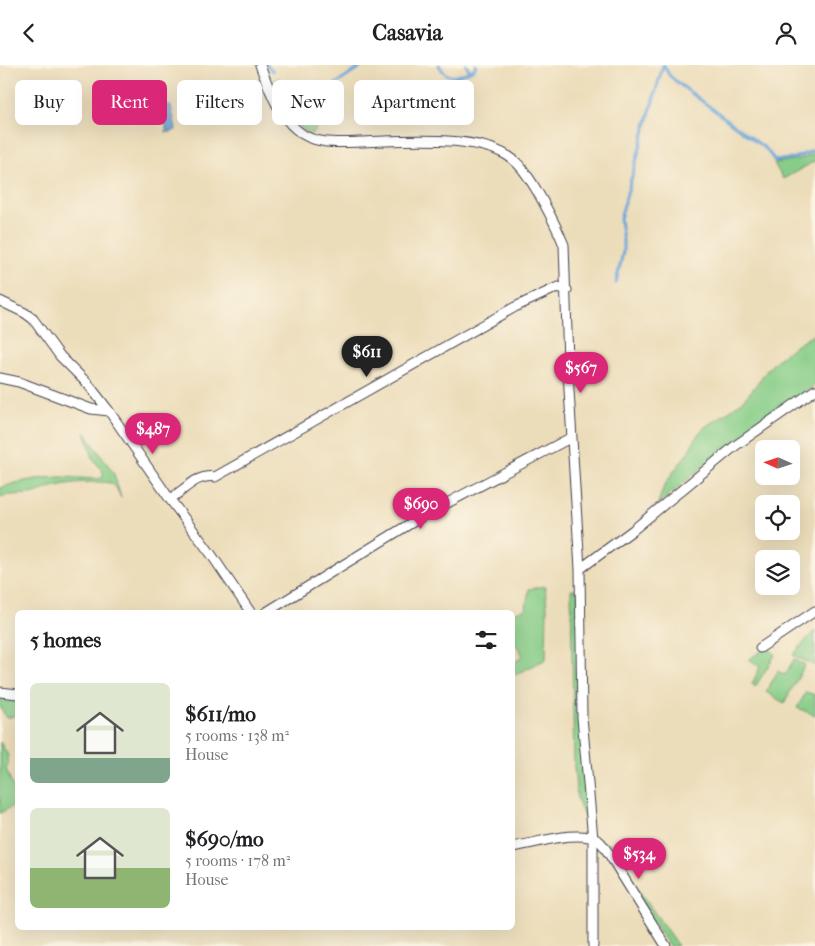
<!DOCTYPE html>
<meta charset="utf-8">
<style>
:root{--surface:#fff;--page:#f2f2f2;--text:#202124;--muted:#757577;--accent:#db2777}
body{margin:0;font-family:"IM FELL French Canon",serif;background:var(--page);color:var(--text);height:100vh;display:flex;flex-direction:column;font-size:19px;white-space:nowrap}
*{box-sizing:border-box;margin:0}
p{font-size:16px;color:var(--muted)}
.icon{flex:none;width:28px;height:28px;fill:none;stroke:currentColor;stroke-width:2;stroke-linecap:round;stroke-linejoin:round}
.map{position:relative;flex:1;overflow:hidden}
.side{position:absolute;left:15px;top:545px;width:500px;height:320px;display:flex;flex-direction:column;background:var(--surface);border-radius:8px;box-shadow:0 5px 20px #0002}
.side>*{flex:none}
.top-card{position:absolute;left:15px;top:15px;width:500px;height:45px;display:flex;gap:10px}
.needle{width:32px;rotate:273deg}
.fabs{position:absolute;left:755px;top:375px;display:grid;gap:10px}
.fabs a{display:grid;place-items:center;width:45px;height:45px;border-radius:8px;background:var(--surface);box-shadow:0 5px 20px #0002;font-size:25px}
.price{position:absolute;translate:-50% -42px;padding:0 11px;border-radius:18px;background:var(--accent);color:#fff;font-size:16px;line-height:32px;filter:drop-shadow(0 1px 2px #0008)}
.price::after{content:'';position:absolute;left:50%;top:30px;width:15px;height:11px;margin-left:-8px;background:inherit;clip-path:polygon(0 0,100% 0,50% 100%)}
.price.current{background:#222;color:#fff}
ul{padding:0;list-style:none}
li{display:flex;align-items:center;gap:15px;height:125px;padding:0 15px}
li span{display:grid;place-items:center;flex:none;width:140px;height:100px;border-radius:8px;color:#555}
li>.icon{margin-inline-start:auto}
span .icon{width:60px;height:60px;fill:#fffc;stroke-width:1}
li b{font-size:21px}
h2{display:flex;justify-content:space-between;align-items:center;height:60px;padding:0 15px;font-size:21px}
.chip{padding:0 18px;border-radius:8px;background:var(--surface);box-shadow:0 5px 20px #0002;font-size:18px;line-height:45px}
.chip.current{background:var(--accent);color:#fff}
header{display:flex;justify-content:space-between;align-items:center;height:65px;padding:0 15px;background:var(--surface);font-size:22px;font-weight:700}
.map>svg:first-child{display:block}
.green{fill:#87cd88;stroke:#547862}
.water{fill:#6aa5db;stroke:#46648b}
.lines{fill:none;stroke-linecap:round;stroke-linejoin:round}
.stream{stroke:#6aa5db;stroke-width:3}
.minor-casing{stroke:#403e4e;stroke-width:11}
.minor{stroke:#fff;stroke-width:9}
</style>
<header><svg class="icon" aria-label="back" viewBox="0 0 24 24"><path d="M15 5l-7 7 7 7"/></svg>Casavia<svg class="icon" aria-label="person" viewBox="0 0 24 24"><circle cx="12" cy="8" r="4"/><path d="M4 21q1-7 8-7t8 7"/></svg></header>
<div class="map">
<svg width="815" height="881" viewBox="0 0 815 881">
<rect width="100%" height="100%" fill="#fcf5e5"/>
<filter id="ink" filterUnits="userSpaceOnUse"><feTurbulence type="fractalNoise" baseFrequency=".02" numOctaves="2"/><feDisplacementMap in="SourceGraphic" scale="10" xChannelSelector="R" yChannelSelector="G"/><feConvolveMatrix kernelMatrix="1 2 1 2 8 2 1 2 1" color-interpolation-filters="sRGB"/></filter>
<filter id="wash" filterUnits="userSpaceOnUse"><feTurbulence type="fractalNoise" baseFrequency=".0096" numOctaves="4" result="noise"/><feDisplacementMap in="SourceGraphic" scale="20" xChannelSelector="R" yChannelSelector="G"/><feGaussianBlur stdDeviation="1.12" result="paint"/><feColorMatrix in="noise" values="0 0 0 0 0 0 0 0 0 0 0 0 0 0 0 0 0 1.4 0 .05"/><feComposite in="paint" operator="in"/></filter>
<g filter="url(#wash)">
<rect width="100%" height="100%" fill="#ecddba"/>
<path class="green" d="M276 15C284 33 294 60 317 55L315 67 310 69C290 58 281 39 271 19Z
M815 89V96L783 114 774 98 800 94Z
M815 269V320L723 385 658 439C664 415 673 409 686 390 693 380 695 370 705 362 717 353 731 346 742 336 751 328 757 318 764 309 778 291 796 280 815 269Z
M85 367 114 409 121 433 117 424 112 418C93 416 67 417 49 423 44 424 40 427 35 428 22 431 12 428 0 432V423C19 416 42 412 63 412 76 412 89 415 103 413V407L93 393Z
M545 521 547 540 546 594 513 611V599L523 591 513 574V548L526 544 529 524Z
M577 524 589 766 577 733 574 702 571 525Z
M815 565V601L793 590Z
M768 582 775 590 755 622 752 619 760 602 749 594Z
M794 594 805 600 784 638 766 627 778 606 785 610Z
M806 627 815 630V650L797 643Z
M0 630 14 632 17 634V650L7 653 0 642Z
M0 677 8 690 7 694 9 698 6 704 17 732V739L0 748Z
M610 778 635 820 678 881H669L605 780Z"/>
<path class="water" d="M166 39 171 41C172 48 176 58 176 65L171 67H166V58L161 49V41Z"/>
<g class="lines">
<path class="stream" d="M267 0 273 6
M439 0C448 18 460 11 474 4L476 0
M466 0 470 6
M664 0 669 10 678 18 766 84 775 96 794 93 815 85
M278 14C286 30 295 51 314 53L319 48 330 23 364 0
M616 218 623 187V176L620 154 663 0"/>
</g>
</g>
<g filter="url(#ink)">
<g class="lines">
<defs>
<path id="minor" d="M260 0C269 23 277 49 297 65 314 80 338 78 359 77 401 76 486 67 517 98 533 114 555 158 564 180L569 325 580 504 582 652 593 774V881
M0 236 25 248 33 254 60 291 88 319 109 346
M0 313 19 317 91 344 109 346 169 433 211 489 251 548
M169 433 173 432C185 424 199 408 215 412L515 242 558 222 567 225
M580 504 633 465 735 381 815 325
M265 548 421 452 572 372
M760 583 815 546
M0 627 18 629
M512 782C535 779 579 763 599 776 603 779 606 785 609 789L666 881"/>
</defs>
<use href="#minor" class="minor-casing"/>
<use href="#minor" class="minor"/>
</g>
</g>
</svg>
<div class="fabs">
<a><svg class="needle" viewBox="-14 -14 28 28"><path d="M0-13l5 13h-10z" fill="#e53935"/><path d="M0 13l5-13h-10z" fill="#757577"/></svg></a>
<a><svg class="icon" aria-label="locate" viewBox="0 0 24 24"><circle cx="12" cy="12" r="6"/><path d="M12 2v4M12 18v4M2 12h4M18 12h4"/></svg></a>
<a><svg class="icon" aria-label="layers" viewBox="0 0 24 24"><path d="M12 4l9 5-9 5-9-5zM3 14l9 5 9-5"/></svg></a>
</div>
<b class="price current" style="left:367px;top:313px">$611</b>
<b class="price" style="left:581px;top:329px">$567</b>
<b class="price" style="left:153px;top:390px">$487</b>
<b class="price" style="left:421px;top:465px">$690</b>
<b class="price" style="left:639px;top:815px">$534</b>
<div class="top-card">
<a class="chip">Buy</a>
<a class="chip current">Rent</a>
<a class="chip">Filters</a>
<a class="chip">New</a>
<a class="chip">Apartment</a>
</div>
<section class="side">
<h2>5 homes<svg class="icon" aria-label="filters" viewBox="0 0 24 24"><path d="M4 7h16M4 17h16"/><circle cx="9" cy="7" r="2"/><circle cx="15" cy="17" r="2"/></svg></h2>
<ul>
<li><span style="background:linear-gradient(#dfe7d0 75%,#7fa58c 0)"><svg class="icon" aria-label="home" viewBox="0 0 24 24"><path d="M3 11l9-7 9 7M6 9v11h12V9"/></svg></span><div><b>$611/mo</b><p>5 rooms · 138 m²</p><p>House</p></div></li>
<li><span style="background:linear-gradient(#dfe7d0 60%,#8fb573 0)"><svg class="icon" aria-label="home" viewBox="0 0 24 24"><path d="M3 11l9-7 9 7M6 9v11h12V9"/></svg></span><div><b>$690/mo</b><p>5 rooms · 178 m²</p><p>House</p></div></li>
</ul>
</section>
</div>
